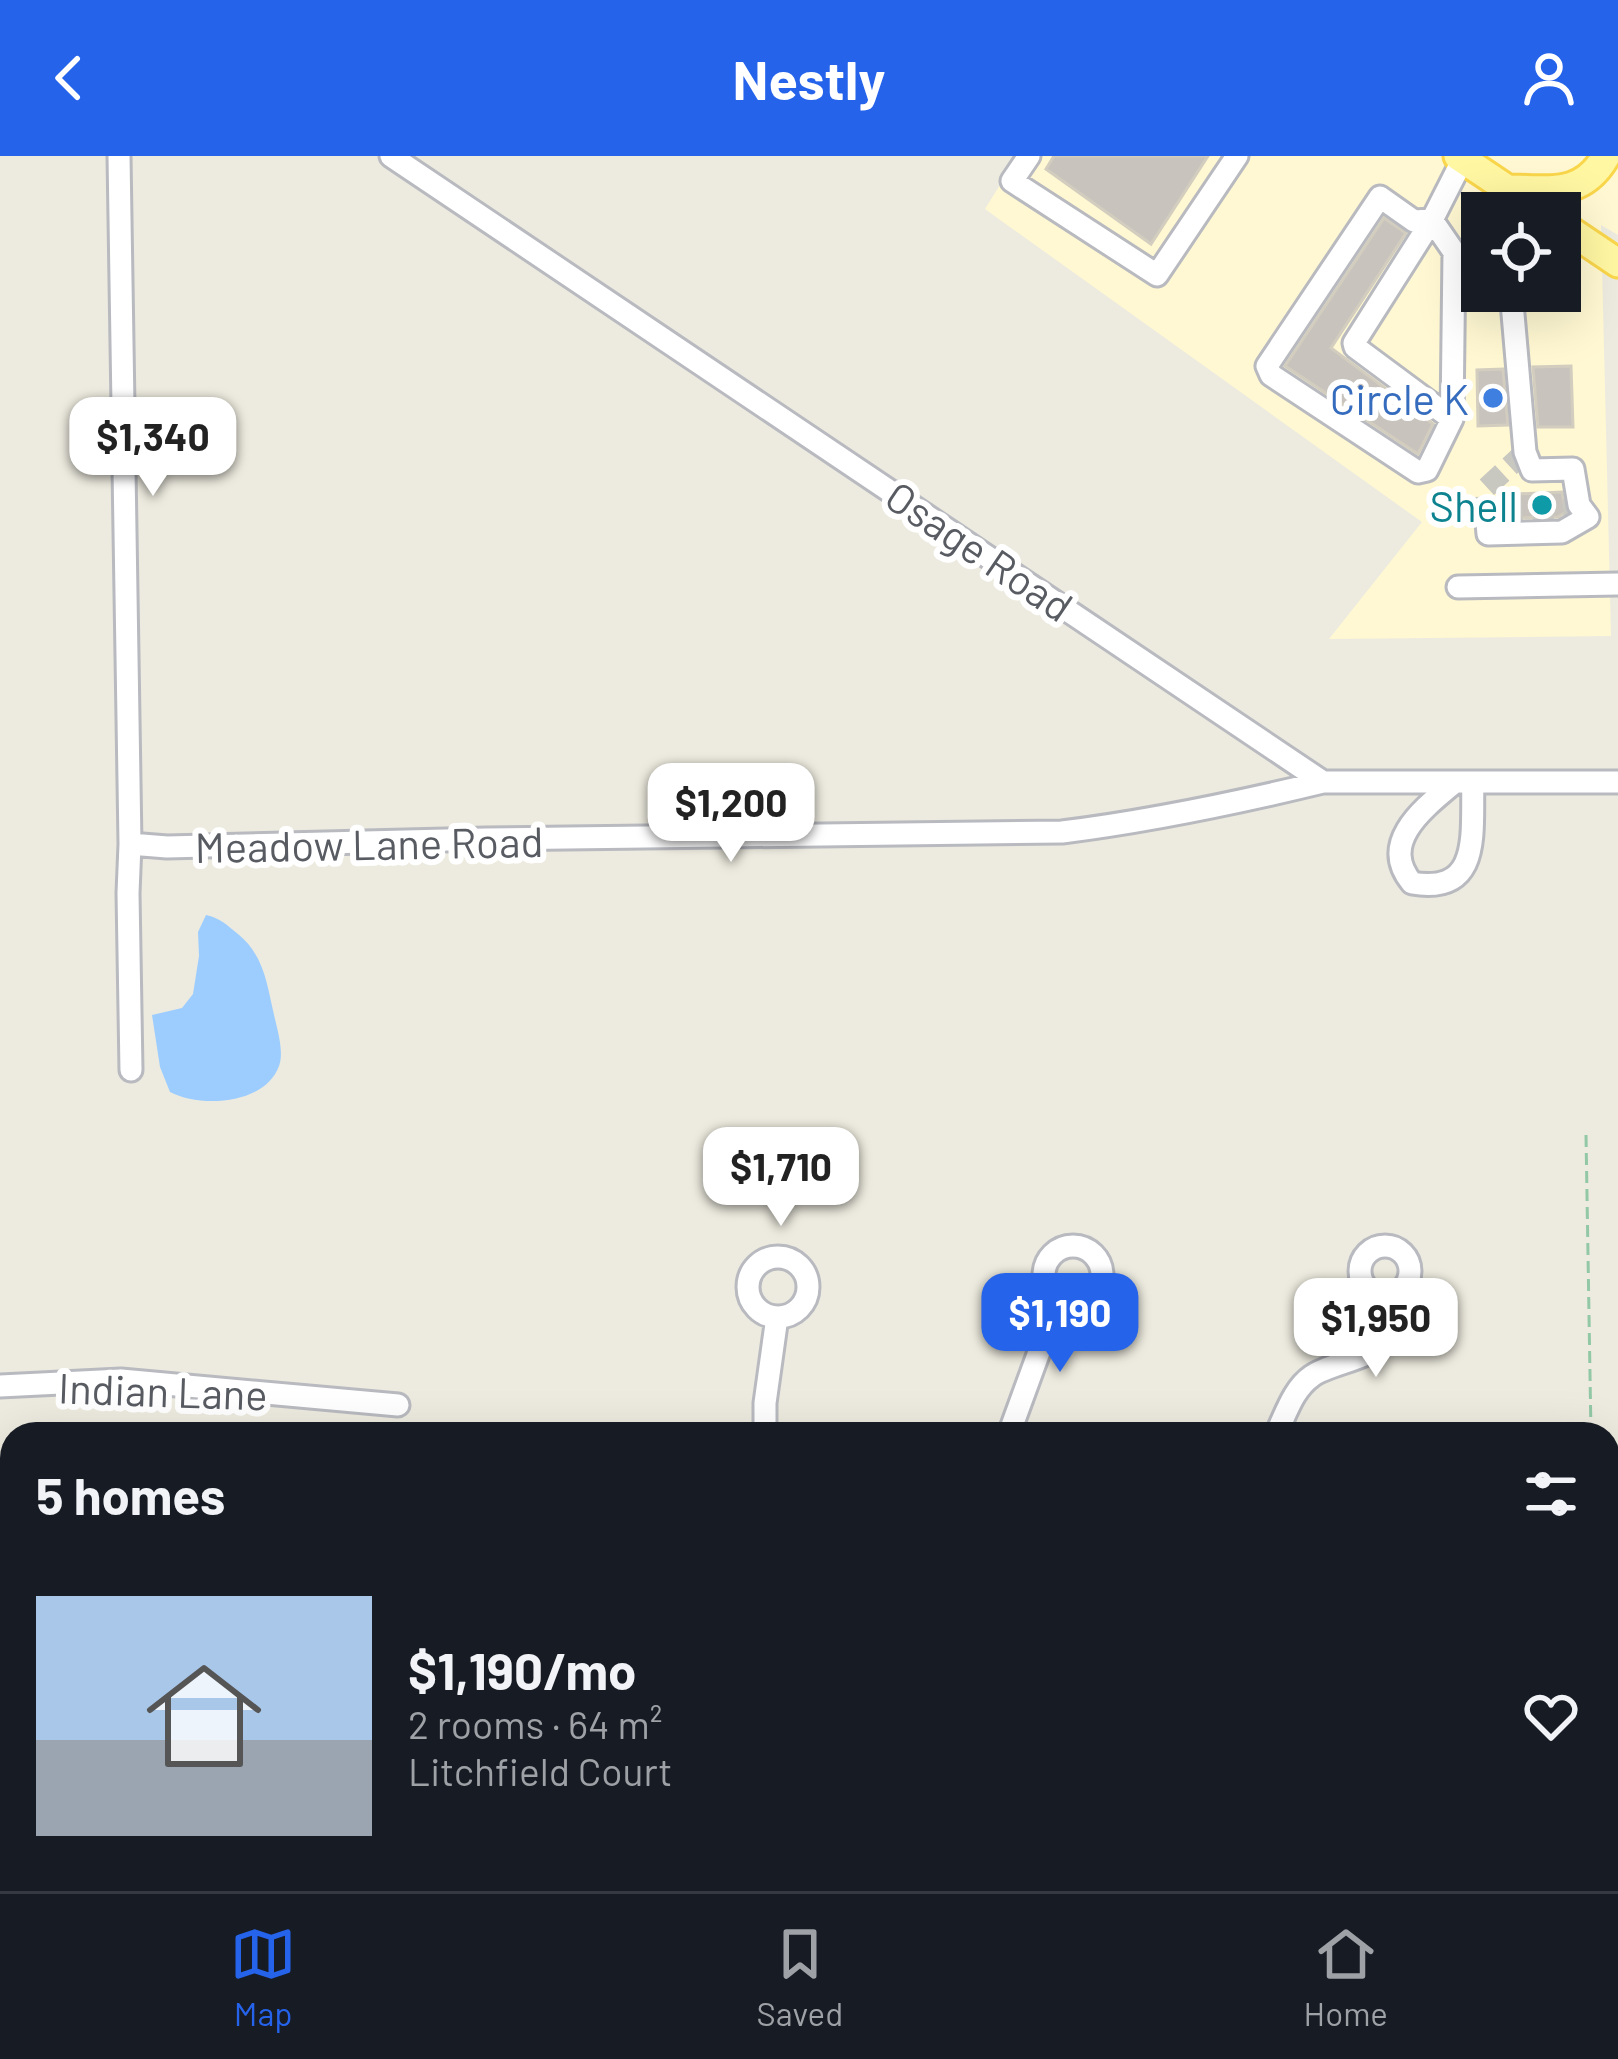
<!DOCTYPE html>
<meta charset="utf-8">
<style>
:root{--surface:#171b24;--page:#20242c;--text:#f1f3f6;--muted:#9ea1a6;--line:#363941;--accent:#2563eb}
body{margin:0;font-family:Barlow,sans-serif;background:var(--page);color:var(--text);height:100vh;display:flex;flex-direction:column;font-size:45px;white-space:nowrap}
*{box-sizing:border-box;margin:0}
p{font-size:39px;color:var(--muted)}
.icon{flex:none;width:66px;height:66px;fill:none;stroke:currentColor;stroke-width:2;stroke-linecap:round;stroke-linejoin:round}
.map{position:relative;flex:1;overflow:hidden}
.details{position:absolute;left:0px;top:1266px;width:1620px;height:471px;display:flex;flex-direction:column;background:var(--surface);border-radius:36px 36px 0 0;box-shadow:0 12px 48px #0002}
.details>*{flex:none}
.fabs{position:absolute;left:1461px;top:36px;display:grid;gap:24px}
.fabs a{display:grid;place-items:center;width:120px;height:120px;border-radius:0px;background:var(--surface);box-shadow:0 12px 48px #0002;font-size:60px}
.price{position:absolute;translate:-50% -102px;padding:0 27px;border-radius:24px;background:#fff;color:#222;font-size:39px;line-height:78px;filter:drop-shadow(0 3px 6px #0008)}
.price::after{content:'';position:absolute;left:50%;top:72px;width:36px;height:27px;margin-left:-18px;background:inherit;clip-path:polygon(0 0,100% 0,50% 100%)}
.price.active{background:var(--accent);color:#fff}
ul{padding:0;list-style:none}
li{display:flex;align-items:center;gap:36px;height:300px;padding:0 36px}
li span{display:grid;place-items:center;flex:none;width:336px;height:240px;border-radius:0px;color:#555}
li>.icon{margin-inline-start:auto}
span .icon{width:144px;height:144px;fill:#fffc;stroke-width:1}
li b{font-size:51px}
h2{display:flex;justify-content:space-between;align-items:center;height:144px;padding:0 36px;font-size:51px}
header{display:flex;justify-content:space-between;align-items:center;height:156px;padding:0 36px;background:var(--accent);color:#fff;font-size:54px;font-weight:700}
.menu{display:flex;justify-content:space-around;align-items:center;height:168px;border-top:3px solid var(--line);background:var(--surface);font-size:33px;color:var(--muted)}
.menu a{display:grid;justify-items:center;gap:6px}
.menu .active{color:var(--accent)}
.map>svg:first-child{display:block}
.commercial{fill:#fff8d2;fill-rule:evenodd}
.green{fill:#bae7bd}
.water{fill:#9dcdff}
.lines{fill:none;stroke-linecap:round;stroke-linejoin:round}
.stream{stroke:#9dcdff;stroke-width:4.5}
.building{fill:#c8c4bd;stroke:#d2cdbe;stroke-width:3}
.minor-tunnel{stroke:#c8c7c0;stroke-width:21;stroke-dasharray:21 10;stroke-linecap:butt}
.minor-casing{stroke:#b8bac0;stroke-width:27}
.major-casing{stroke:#fad64b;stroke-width:33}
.path{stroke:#92c8a5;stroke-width:3;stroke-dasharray:12 6;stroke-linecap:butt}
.minor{stroke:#fff;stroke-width:21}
.major{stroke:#fff7a2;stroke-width:27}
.shop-dot{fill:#3f7fe0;stroke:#fff;stroke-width:4.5}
.culture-dot{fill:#0f9aa8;stroke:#fff;stroke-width:4.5}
.labels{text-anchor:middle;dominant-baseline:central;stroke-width:12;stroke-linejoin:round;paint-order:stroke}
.shop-label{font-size:42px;fill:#366cbe;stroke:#fff;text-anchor:end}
.culture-label{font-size:42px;fill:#0d838f;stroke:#fff;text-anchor:end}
.street-label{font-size:42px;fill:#585c62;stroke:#fff}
</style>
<header><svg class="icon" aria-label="back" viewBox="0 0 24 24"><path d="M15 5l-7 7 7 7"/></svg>Nestly<svg class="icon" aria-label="person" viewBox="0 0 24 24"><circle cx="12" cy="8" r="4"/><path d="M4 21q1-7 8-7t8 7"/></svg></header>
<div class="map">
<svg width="1618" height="1735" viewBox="0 0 1618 1735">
<rect width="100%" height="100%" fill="#edebdf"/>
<path class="commercial" d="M1018 0H1618V79L1601 69 1611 480 1329 483 1422 366 985 53ZM1482 57H1560V135H1482Z"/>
<path class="green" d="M2 1594 12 1599V1725H47L44 1735H0V1595Z"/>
<path class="water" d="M206 759C220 762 227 769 238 778 265 800 267 830 275 863 278 876 284 897 279 910 265 949 200 952 170 936L160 911 152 859 182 852 193 838 199 800 198 776Z"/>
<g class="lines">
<path class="stream" d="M1608 1435 1618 1429
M0 1667 12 1673
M147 1725 165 1735
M1139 1725 1140 1735"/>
</g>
<path class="building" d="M1054 0H1208L1151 88 1046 13Z
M1384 62 1406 77 1331 192 1433 268 1418 298 1285 210Z
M1571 210 1573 271H1538L1533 211Z
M1503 213 1508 269 1478 270 1477 214Z
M1562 336 1566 356 1558 361 1519 362 1516 338Z"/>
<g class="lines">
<path class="minor-tunnel" d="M1525 296 1485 333 1486 356 1584 353"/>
<defs>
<path id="minor" d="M119 0 130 688 128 737 131 914
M391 0 1323 626H1618
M1029 0 1012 25 1157 119 1237 0
M1452 263 1355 191 1354 187 1432 64 1454 96 1452 263 1427 314 1418 316 1271 219 1267 210 1380 41 1414 65 1432 64 1463 3
M1486 356 1488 378 1562 376 1588 361 1579 349 1573 313 1532 314 1525 296 1511 135
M1458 431 1618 428
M1455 626C1424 652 1378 686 1412 727 1483 739 1471 675 1473 626
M130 688 167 691 486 683 1062 676C1150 665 1236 647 1323 626
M1360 1115a25 25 0 1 1 50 0a25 25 0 1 1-50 0Z
M1044 1119a29 29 0 1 1 58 0a29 29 0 1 1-58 0Z
M748 1131a30 30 0 1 1 60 0a30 30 0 1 1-60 0Z
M0 1230 121 1224 398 1249
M765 1278V1247L777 1161
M1009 1278 1058 1144
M1276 1278C1286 1258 1293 1233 1312 1220 1331 1206 1378 1203 1389 1179 1394 1169 1390 1151 1390 1140
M1208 1725 1229 1735
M1453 1725 1467 1728 1477 1725
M934 1735 940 1725
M1410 1735 1432 1725"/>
<path id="major" d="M1458 0 1543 57
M1508 33C1550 33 1582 42 1606 0
M1560 68 1618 107"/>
</defs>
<use href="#minor" class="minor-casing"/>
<use href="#major" class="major-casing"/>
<path class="path" d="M1586 979 1591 1278
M1608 1394C1618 1422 1615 1456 1608 1485
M1607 1725V1735
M715 1735 717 1725
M1175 1735 1187 1725"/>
<use href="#minor" class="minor"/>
<use href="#major" class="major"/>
</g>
<circle class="shop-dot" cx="1493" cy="242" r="12"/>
<circle class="culture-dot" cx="1542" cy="349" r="12"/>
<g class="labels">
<g class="shop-label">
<text x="1469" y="242">Circle K</text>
</g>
<g class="culture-label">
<text x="1518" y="349">Shell</text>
</g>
<g class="street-label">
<text transform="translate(980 394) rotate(34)">Osage Road</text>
<text transform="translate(369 687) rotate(-1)">Meadow Lane Road</text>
<text transform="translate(163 1234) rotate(2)">Indian Lane</text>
</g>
</g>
</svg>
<div class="fabs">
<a><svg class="icon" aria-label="locate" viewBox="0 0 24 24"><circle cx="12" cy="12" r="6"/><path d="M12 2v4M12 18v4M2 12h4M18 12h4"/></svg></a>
</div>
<b class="price" style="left:153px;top:343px">$1,340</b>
<b class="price" style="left:731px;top:709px">$1,200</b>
<b class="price" style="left:781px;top:1073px">$1,710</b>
<b class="price active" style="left:1060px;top:1219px">$1,190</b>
<b class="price" style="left:1376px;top:1224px">$1,950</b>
<section class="details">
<h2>5 homes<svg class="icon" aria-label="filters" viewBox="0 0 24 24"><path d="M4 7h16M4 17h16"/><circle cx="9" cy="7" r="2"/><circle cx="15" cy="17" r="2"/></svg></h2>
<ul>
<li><span style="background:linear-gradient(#a9c7e8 60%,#9aa5b1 0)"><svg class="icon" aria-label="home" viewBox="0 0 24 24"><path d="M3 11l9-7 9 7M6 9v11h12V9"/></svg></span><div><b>$1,190/mo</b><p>2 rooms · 64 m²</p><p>Litchfield Court</p></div><svg class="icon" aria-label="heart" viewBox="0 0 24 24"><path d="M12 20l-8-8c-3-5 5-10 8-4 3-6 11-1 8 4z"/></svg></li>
</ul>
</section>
</div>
<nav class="menu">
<a class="active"><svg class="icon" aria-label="map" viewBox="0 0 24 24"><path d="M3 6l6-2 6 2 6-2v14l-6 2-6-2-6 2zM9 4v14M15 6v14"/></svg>Map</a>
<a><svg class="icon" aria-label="saved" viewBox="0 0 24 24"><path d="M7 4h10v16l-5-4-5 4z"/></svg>Saved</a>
<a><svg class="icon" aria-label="home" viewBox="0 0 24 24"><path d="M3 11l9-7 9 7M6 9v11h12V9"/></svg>Home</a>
</nav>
